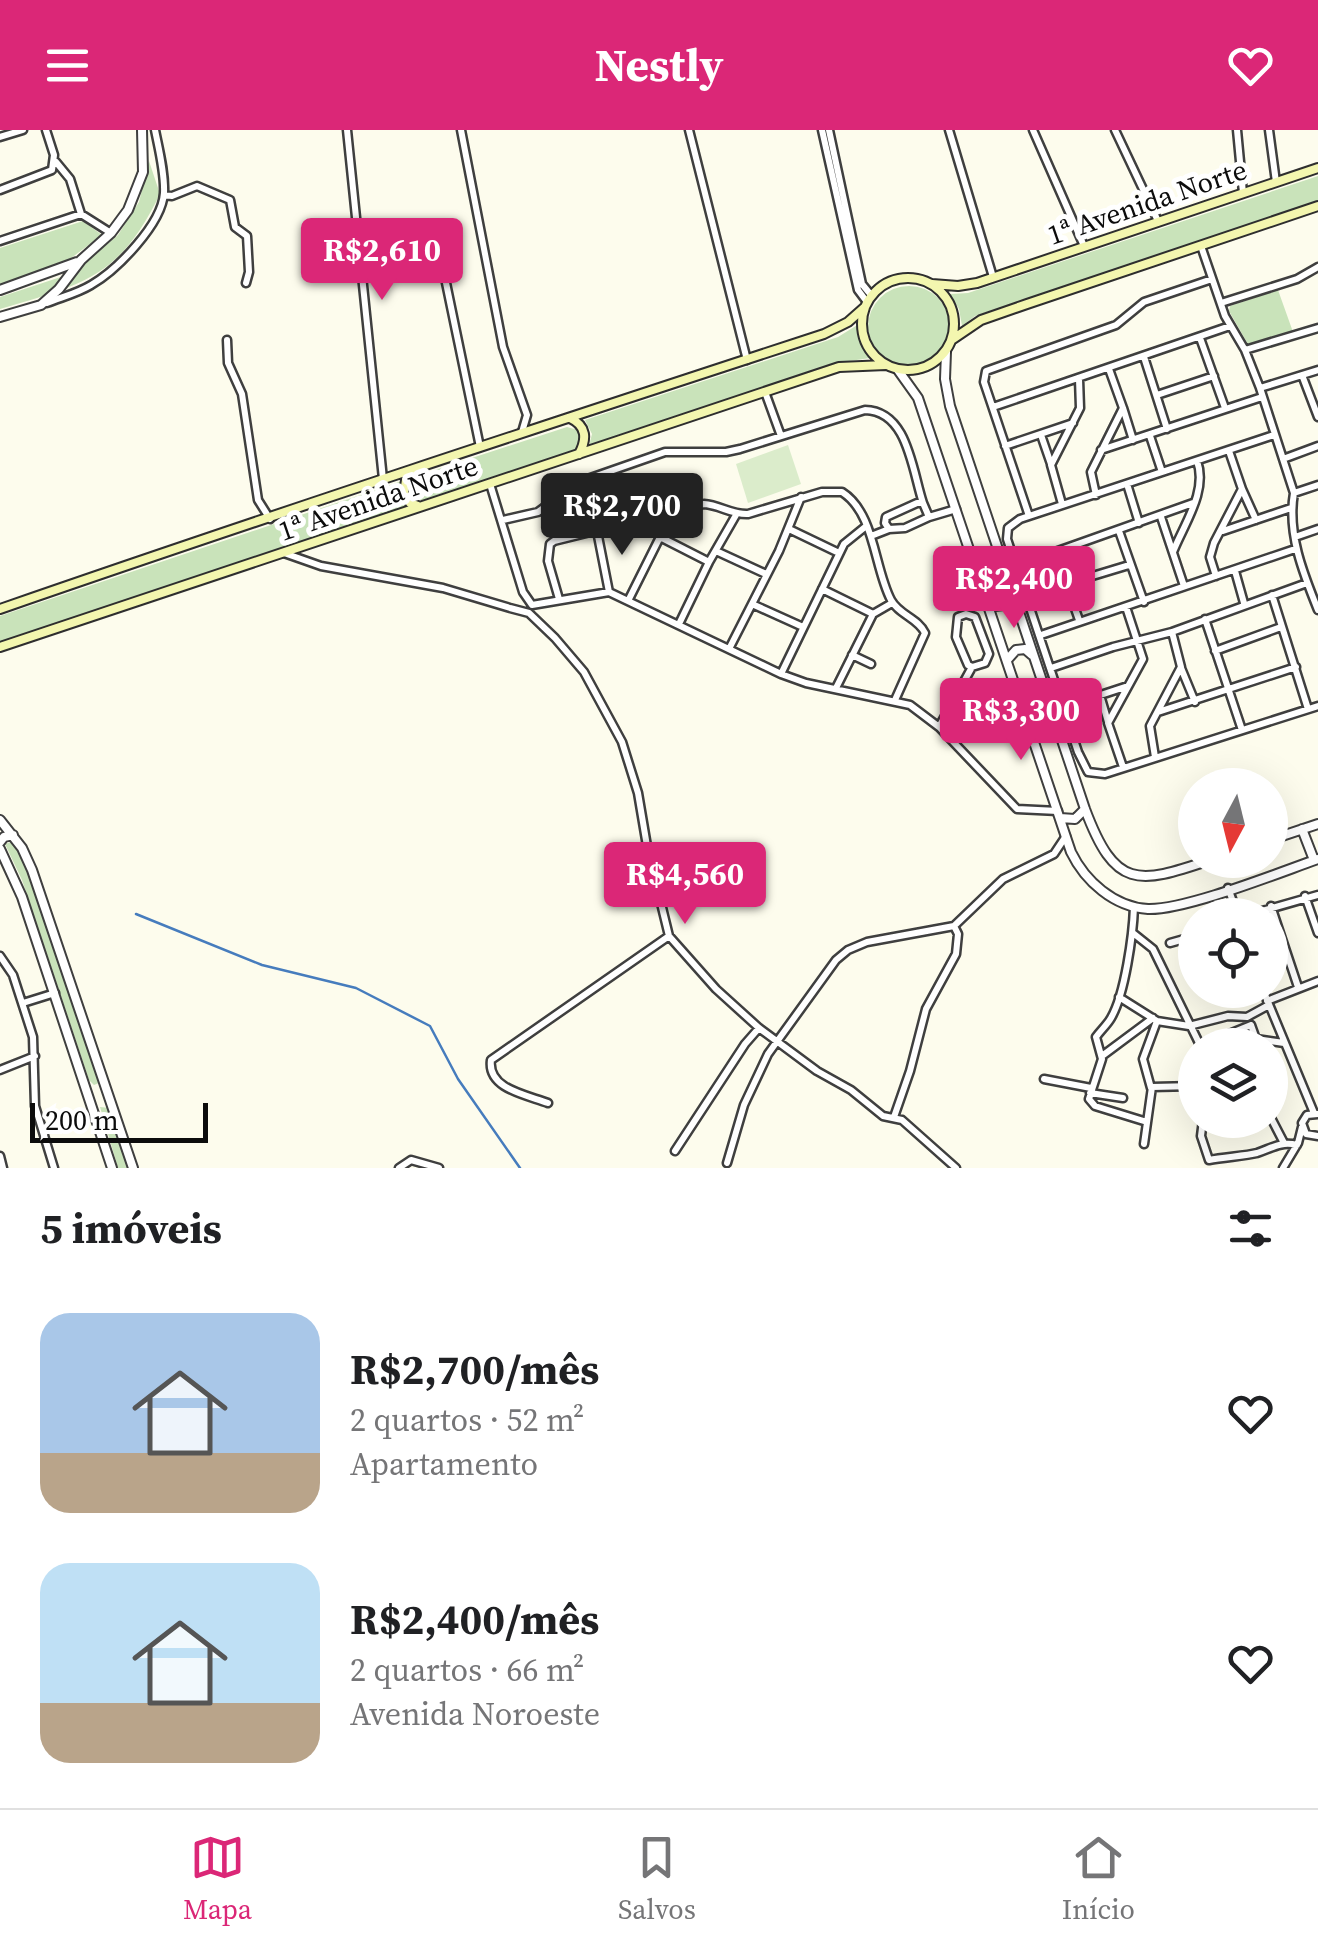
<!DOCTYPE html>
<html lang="pt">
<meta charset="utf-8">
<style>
:root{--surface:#fff;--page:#f6f6f6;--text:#202124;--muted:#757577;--line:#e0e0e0;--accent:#db2777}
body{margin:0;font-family:"Source Serif 4",serif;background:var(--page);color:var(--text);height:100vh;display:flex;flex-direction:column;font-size:38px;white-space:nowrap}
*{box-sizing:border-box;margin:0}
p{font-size:32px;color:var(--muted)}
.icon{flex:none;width:55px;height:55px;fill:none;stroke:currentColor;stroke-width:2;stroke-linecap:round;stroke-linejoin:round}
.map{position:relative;height:1038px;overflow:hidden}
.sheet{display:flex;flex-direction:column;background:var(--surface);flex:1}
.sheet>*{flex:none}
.needle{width:65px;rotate:187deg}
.controls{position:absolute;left:1178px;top:638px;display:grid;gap:20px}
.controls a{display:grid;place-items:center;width:110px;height:110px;border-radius:50%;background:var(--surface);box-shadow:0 10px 40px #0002;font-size:50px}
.scale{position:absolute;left:30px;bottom:25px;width:178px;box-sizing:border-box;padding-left:10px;border:5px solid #0c0c0c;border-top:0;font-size:28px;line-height:35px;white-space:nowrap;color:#0c0c0c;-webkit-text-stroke:8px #fff;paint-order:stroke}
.price{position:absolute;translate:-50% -85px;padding:0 22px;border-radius:10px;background:var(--accent);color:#fff;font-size:32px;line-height:65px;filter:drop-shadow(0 2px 5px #0008)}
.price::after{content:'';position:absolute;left:50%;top:60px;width:30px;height:22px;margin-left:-15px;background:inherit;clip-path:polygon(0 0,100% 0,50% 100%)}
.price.active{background:#222;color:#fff}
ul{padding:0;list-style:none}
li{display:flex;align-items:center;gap:30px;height:250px;padding:0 40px}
li span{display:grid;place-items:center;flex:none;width:280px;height:200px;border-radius:30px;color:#555}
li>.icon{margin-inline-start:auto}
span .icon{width:120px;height:120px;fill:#fffc;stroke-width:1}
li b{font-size:42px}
h2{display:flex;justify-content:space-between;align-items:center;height:120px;padding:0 40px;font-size:42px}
header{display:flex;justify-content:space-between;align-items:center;height:130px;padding:0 40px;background:var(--accent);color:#fff;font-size:45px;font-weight:700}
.tab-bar{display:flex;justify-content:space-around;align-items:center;height:140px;border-top:2px solid var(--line);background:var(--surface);font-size:28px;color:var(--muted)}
.tab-bar a{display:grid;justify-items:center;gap:5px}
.tab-bar .active{color:var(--accent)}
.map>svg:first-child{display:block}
.green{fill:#c9e3ba}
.pitch{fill:#dbeccb}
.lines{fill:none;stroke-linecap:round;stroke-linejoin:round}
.stream{stroke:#467cbd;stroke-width:2.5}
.minor-casing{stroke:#3f3f3f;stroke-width:11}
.tertiary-casing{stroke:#3f3f3f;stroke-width:12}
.secondary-casing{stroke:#2e2e2e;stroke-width:12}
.minor{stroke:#fff;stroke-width:6}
.tertiary{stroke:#fff;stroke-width:8}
.secondary{stroke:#f3f6af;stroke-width:8}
.labels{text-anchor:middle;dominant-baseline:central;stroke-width:10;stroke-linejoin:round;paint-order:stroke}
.street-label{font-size:28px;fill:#0c0c0c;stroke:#fff}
</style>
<header><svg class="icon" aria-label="menu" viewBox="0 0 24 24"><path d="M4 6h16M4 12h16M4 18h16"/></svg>Nestly<svg class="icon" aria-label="heart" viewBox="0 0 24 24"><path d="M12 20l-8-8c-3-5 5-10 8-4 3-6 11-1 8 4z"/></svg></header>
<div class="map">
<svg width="1318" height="1038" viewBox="0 0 1318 1038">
<rect width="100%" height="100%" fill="#fdfced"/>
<path class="green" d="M149 31 160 64C119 148 84 154 0 179V167L73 143 118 105 139 72Z
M1318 46V73L975 186 962 196 959 179 950 164 968 163Z
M83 91 102 105 55 140 0 155V118Z
M868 197a41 41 0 1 1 82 0a41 41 0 1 1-82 0Z
M1278 160 1293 202 1249 216 1229 181 1230 176Z
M859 194 862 216 870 228 843 232 589 316 592 304 585 290 838 207Z
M567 297 578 300 582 307 575 321 425 372 410 364 411 354 420 345Z
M405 350 403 367 407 377 0 513V486Z
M14 711 29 733 101 943 99 953 94 955 89 950 22 750 5 714Z
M100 977 110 978 131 1038H118Z"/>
<path class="pitch" d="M788 315 801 354 748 373 736 334Z"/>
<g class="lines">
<path class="stream" d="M136 784 262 835 356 858 430 896 458 949 520 1038"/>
<defs>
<path id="minor" d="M347 0 383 349
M461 0 503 217 527 285 522 302
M689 0 747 230
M822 0 858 160 867 172
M829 0 862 154 871 165
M949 0 993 147
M1033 0 1084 116
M1115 0 1158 91
M1237 0 1243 63
M1269 0 1276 52
M0 7 23 0
M56 32 70 49 81 84
M0 60 52 40 54 25 46 0
M164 65 172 66 197 56 230 70 235 97 247 106 249 142 246 153
M0 111 81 84 111 103
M1201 116 1225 186 1245 220 1260 258 1294 363C1287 403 1303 443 1318 480
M439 119 480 317
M47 173C62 167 78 163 91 155 117 140 162 94 164 63 165 43 159 20 155 0
M1221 173 1297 149 1318 137
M1200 208 1225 278
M227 210 228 233 242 264 258 370 270 389
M1245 220 1318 198
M1144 227 1167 299
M1302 245 1318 287
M1260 258 1318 240
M765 262 781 306
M1157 265 1214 246
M993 277 1230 196
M1123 278 1133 310
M1041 305 1051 334
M1274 305 1020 389 1008 398 1007 409 1078 622 1088 642 1105 644 1318 576
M1150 306 1162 342
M1005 316 1073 293
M1101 320 1262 267
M1283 329 1318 316
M490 354 523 462 532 475 609 462 781 544 806 553 910 575 939 597 1017 679 1058 681
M1127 354 1139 393
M1242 359 1256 390
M1294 363 1318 355
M1096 365 1091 342 1123 278 1109 239
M917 373H923L929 387 905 398 889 399 885 393 886 387Z
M1062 374 1051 335 1080 278 1079 249
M1029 386 984 252 986 241 1116 195 1144 172 1212 149
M929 387 956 379
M1161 387 1184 456
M503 390 538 382 579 352 665 322H726L740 319 865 280C908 281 912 340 923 373
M789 399 839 423
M597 401 609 462
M1119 401 1144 472
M1223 401 1291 378
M871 406 889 399
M660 407 709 432
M1295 407 1318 399
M716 421 766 444
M1055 422 1079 490
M1173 422C1184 394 1208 361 1197 331
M284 423 321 436 443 458 510 478 529 483 555 508 584 542 622 612 638 663 647 716 669 806 716 859 759 898 817 941 851 960 883 986 902 990 956 1038
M1003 435 1055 422 1193 373
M1235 441 1244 473
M1216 446 1210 427 1214 413 1242 359 1229 321
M1066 454 1129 435
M822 459 873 484
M1272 465 1308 579
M559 469 548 431 550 414 554 411 704 374C720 375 732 385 748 384L822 362H842C875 383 874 438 891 470 899 485 918 488 925 503L895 570
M629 469 660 407 652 389
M752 474 803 497
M966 484 975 487 989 524 985 533 972 537 968 535 956 507 958 487Z
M1205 489 1242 600
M679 494 709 432 736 385
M1041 505 1295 419
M729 519 779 421 801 367
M1215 521 1281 497
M852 525 871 534
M1051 538 1113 517 1172 502 1307 453
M1181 538 1195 572
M781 544 844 414 865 397
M836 558 873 484 892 473
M1100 565 1108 592
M1064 577 1128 556
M1158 582 1296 537
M939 597 972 537
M1155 627 1150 596 1181 537 1172 502
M1123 637 1108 593 1143 529 1126 477
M1228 758 1238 785
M1305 766 1318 803
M1271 776 1298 857
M1134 777C1133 805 1125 864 1111 888 1107 895 1101 900 1096 907L1102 929 1089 969 1095 976 1147 992
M1248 785 1318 765
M1133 803 1153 819 1200 915
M1170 813 1195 806
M0 826 13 845 33 907 35 976 54 1038
M1263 860 1314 983
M1119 867 1157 891 1189 896 1228 886 1247 887 1269 875
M1267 871 1318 851
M23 873 55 863
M1251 895 1256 909 1284 913
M1202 915 1251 895
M1102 926 1153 888
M0 940 35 926
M1044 949 1091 958
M1151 958 1143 929 1157 891
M1090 963 1123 968
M548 973C527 965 487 959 491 930L669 806
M1318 984 1307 985 1302 993 1306 1004 1318 1006
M1270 986 1284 1013
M894 987 910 941 926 879 956 824 958 804 954 796
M1203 990 1201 1006 1209 1030C1224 1027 1245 1026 1257 1023 1272 1018 1281 1011 1297 1015
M1144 1014 1152 957 1195 956
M675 1021 745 914 759 898
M0 1026 3 1038
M727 1033 744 975 768 924 836 830 848 820 867 812 954 796 1003 749 1054 724 1066 706
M399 1038 411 1030 439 1038
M1283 1038 1298 1013 1302 997"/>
<path id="tertiary" d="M0 160 77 132
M0 187 41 175 59 159 81 130 111 103 128 80 143 42 142 0
M946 222 945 249 950 276 1085 679C1115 759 1137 755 1210 730
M898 240 918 268 1071 722C1085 751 1114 777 1148 779 1186 780 1278 743 1318 729
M987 471 995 476 1004 475 1013 464
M1007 530 1016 520 1025 519 1032 525
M1060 688 1075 689 1085 679
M0 690 22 718 32 740 133 1038
M1302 699 1314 730
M1270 710 1318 694
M0 712 4 707 13 705
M0 719 22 767 112 1038"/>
<path id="secondary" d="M862 194a46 46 0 1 1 92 0a46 46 0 1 1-92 0Z
M932 154 958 156 977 153 1318 38
M953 209 981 190 1027 174 1318 76
M570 288C587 296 587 309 579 324
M413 341 406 350 404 363 410 373 418 376
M0 479C274 384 549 294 824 204L848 192 865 177
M0 517 839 237 886 235"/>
</defs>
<use href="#minor" class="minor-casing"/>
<use href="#tertiary" class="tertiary-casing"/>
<use href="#secondary" class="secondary-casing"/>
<use href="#minor" class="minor"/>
<use href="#tertiary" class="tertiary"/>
<use href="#secondary" class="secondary"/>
</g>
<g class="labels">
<g class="street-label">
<text transform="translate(1147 72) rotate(-19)">1ᵃ Avenida Norte</text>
<text transform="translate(378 368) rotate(-19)">1ᵃ Avenida Norte</text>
</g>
</g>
</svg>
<div class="controls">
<a><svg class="needle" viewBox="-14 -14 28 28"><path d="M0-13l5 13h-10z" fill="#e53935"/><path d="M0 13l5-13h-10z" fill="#757577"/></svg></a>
<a><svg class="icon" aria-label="locate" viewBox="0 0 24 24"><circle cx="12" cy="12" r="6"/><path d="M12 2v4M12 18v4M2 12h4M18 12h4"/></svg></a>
<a><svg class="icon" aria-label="layers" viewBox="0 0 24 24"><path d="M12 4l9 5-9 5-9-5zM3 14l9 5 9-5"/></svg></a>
</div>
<div class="scale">200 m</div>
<b class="price" style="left:382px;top:173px">R$2,610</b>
<b class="price active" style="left:622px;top:428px">R$2,700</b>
<b class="price" style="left:1014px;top:501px">R$2,400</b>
<b class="price" style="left:1021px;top:633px">R$3,300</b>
<b class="price" style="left:685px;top:797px">R$4,560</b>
</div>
<section class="sheet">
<h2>5 imóveis<svg class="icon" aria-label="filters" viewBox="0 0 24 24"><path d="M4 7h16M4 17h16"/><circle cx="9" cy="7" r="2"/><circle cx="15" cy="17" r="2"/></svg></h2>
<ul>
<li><span style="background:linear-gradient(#a9c7e8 70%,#b9a48a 0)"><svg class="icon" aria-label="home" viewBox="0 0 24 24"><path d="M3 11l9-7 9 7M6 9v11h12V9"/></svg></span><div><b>R$2,700/mês</b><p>2 quartos · 52 m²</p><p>Apartamento</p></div><svg class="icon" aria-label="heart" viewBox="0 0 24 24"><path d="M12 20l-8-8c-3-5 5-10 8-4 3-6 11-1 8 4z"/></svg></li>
<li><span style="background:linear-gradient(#bfe0f5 70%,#b9a48a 0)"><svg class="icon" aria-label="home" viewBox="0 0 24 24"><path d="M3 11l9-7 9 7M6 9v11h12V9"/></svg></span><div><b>R$2,400/mês</b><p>2 quartos · 66 m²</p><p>Avenida Noroeste</p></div><svg class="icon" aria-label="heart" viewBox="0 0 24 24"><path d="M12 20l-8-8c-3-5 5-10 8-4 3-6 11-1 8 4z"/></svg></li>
</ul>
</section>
<nav class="tab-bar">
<a class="active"><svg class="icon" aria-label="map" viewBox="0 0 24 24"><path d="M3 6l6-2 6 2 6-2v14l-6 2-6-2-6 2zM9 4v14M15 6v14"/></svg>Mapa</a>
<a><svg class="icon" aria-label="saved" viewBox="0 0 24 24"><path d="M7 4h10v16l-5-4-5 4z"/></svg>Salvos</a>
<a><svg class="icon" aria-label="home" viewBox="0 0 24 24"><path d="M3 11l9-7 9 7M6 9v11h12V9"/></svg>Início</a>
</nav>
